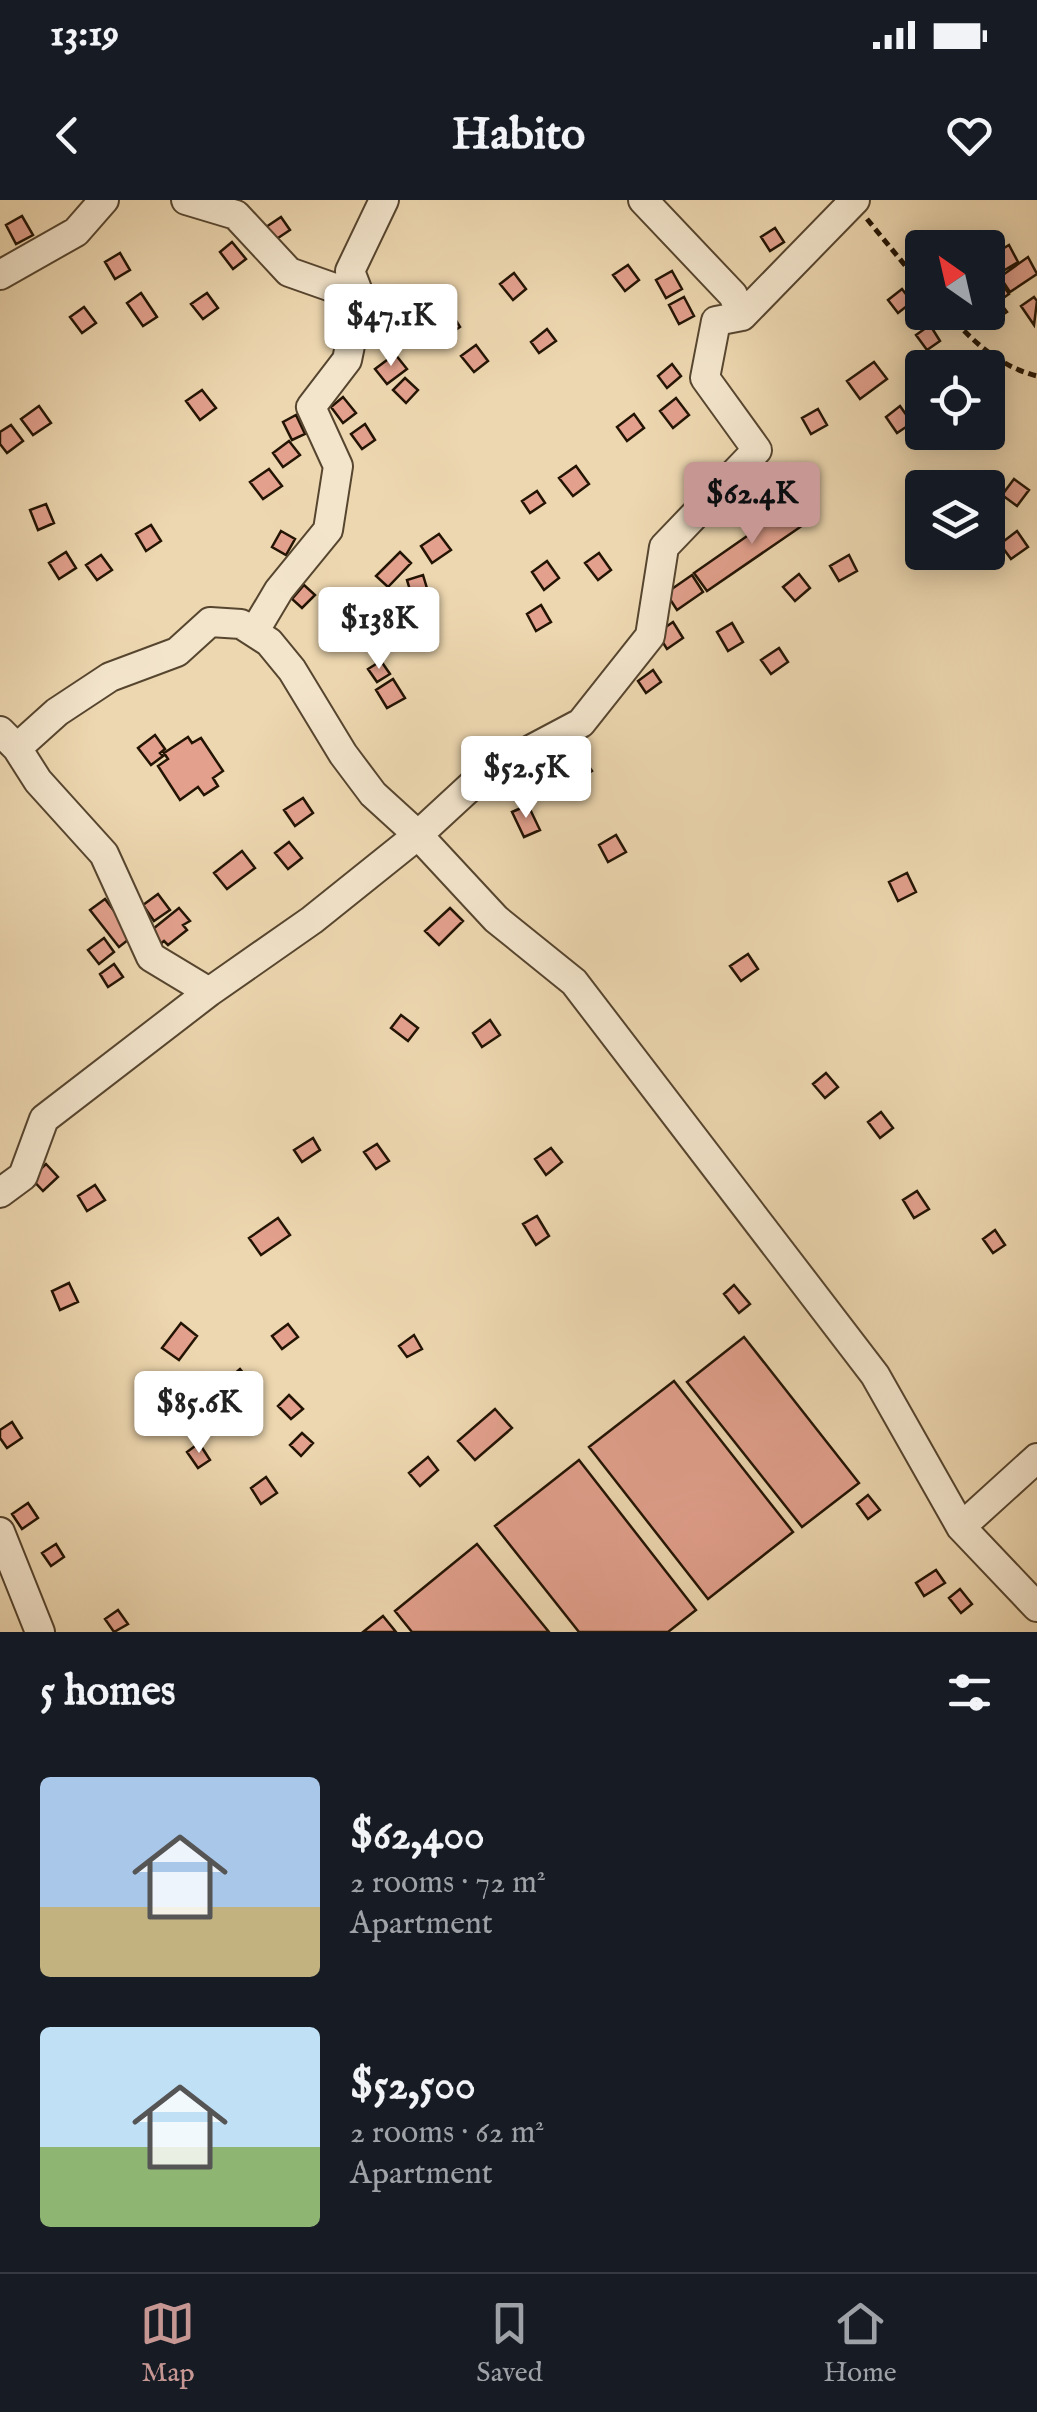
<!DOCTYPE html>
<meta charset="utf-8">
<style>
:root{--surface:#171b24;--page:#242831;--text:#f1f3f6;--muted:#9ea1a6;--line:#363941;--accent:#c59692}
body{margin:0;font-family:"IM FELL English",serif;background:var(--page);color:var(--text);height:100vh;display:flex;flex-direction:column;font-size:38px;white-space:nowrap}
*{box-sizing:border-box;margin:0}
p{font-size:32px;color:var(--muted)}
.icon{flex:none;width:55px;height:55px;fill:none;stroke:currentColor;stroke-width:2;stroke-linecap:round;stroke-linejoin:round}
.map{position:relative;height:1432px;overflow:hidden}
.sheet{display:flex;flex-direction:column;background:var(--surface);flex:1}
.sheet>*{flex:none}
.needle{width:65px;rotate:326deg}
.tools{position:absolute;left:905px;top:30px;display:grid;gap:20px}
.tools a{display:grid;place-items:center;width:100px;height:100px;border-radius:10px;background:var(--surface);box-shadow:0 5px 25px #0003;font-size:50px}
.price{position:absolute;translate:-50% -85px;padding:0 22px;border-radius:10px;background:#fff;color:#222;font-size:32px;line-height:65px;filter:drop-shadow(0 2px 5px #0008)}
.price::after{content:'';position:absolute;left:50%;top:60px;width:30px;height:22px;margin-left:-15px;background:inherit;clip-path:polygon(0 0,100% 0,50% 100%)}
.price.active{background:var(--accent);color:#111}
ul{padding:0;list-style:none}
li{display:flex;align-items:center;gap:30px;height:250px;padding:0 40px}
li span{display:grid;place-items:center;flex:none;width:280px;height:200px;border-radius:10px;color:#555}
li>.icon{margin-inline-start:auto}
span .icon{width:120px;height:120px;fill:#fffc;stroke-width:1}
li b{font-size:42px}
h2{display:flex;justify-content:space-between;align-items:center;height:120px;padding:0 40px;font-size:42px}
.status{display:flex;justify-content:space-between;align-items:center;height:70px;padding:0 50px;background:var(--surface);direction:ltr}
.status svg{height:28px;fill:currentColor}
header{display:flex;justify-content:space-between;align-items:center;height:130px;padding:0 40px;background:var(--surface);font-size:45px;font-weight:800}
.tabs{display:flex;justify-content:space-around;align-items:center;height:140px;border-top:2px solid var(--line);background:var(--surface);font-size:28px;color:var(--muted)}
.tabs a{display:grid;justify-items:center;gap:5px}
.tabs .active{color:var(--accent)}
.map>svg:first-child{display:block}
.building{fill:#e2a08d;stroke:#231404;stroke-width:2.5}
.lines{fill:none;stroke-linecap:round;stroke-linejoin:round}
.minor-casing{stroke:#56452f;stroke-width:32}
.path{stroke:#231404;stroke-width:5;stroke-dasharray:8 5;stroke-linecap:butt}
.minor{stroke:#f3e5cc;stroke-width:28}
</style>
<div class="status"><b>13:19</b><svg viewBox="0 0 49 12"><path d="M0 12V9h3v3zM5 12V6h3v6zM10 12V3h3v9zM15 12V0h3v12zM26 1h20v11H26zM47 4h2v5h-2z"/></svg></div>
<header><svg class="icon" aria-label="back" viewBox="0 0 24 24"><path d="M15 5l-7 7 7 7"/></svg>Habito<svg class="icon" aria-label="heart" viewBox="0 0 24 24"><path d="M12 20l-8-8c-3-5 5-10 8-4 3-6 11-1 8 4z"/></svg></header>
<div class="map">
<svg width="1037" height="1432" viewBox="0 0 1037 1432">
<rect width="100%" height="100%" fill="#edd7b0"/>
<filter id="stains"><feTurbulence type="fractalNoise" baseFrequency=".002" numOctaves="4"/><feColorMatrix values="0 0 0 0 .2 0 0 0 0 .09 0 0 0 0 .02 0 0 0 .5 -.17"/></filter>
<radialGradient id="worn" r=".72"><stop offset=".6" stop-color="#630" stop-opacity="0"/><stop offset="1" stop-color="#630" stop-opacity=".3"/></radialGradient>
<path class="building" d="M22 16 33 35 16 44 6 25Z
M281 17 290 30 275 40 266 27Z
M775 28 784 42 770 51 761 37Z
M232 42 246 59 233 69 220 52Z
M1009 45 1018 62 998 74 989 57Z
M120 53 130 70 115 79 105 62Z
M1028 57 1037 74 1010 92 1000 77Z
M628 65 639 80 625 91 613 75Z
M672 71 682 89 666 98 656 80Z
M514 73 526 89 513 100 500 84Z
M998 78 1009 94 999 101 1007 112 999 117 988 100V85Z
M902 89 912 102 898 113 888 100Z
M141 93 157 117 143 126 127 103Z
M207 93 218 108 203 119 191 104Z
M684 97 694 116 679 124 669 105Z
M1034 97 1037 101 1034 125 1021 106Z
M84 107 96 123 82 133 70 117Z
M450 111 460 127 448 135 437 119Z
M930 125 940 141 927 150 916 135Z
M547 129 556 141 539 153 531 142Z
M476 145 488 161 474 172 461 156Z
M395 154 407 169 387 184 375 169Z
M874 162 887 179 860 199 847 181Z
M672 164 681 176 667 188 658 176Z
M405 178 418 190 406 203 393 190Z
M202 190 216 208 200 220 186 201Z
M343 197 356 213 343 223 331 207Z
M676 198 689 215 673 228 660 211Z
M39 206 51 223 33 235 21 219Z
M900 206 912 223 897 233 886 217Z
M818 209 827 225 811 234 802 218Z
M634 214 644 228 627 241 617 227Z
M296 215 305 234 292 240 283 222Z
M365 224 375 240 362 249 351 234Z
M11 225 23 241 7 253 0 244V232Z
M289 241 300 255 283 267 273 253Z
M576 266 589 284 573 296 559 278Z
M269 269 282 286 263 299 250 282Z
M1014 279 1029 290 1017 306 1002 295Z
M537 291 545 303 530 313 522 301Z
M796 302 809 321 707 391 694 373Z
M46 304 54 323 38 330 30 310Z
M151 325 161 341 146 351 136 334Z
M281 331 295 339 286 355 272 347Z
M1017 331 1028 347 1011 359 1000 344Z
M439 334 451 350 432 363 421 346Z
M66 352 76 368 59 379 49 363Z
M400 352 411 363 388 387 376 376Z
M599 353 611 370 598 380 585 363Z
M101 355 112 370 97 380 86 365Z
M849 355 857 371 839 381 830 366Z
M547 361 559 378 544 390 532 372Z
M799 374 810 388 795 401 783 387Z
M423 375 429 395 413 400 407 380Z
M692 375 703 392 677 410 666 393Z
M304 385 315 395 302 408 292 399Z
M541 405 551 422 536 431 527 414Z
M673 422 683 438 667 449 657 433Z
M732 423 743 442 728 451 717 432Z
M779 448 788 462 771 474 761 460Z
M381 461 390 474 377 482 368 469Z
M653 470 661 482 646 493 638 481Z
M393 479 405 498 387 508 376 490Z
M155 535 165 549 160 553 163 556 151 565 138 548Z
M188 537 192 543 201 538 223 571 213 578 218 586 204 595 198 587 180 600 158 566 168 559 164 553Z
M570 539 592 571 573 584 567 575 556 582 546 566 564 553 559 546Z
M303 598 313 613 295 626 284 610Z
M528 605 540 630 524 637 512 612Z
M616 635 626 652 608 662 599 645Z
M289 642 302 658 288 669 275 653Z
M242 651 255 668 227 689 214 673Z
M907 673 916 692 898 701 889 682Z
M158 694 170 710 154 721 143 705Z
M105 699 133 736 119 747 90 710Z
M179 708 190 721 183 725 187 730 168 745 164 741 154 749 143 737Z
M450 708 463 721 439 745 425 731Z
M104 738 114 752 99 764 88 750Z
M748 754 758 769 741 781 730 766Z
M114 764 123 777 108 787 100 774Z
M401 815 418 828 408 841 391 828Z
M490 820 500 835 482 847 473 833Z
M826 873 838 887 825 898 813 884Z
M881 912 893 928 880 938 868 922Z
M313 938 320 950 302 962 294 950Z
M377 944 389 961 376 969 364 952Z
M551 948 562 962 546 975 535 959Z
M46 964 58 977 43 991 31 978Z
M95 985 105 1000 87 1011 78 996Z
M917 991 929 1009 914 1018 903 1000Z
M537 1016 549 1036 536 1045 523 1024Z
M278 1018 290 1035 261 1055 249 1038Z
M995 1030 1005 1045 993 1053 983 1039Z
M69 1083 78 1102 60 1110 52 1091Z
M734 1085 750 1104 739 1113 724 1094Z
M181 1123 197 1136 179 1160 162 1148Z
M288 1124 298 1137 282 1149 272 1136Z
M414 1135 422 1149 407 1157 399 1146Z
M744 1137 859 1283 802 1327 687 1182Z
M240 1169 253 1185 240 1197 226 1181Z
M674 1181 793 1332 708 1399 589 1247Z
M289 1195 303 1209 291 1219 278 1206Z
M495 1209 512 1228 475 1260 458 1241Z
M12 1222 22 1238 7 1248 0 1238V1230Z
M302 1233 313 1243 301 1256 290 1245Z
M199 1243 210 1260 198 1268 187 1252Z
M428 1257 438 1270 420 1286 409 1273Z
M579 1260 696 1410 668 1432H579L495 1326Z
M266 1277 277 1293 261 1304 251 1288Z
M868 1295 880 1310 868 1319 857 1304Z
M28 1303 38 1318 22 1329 12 1314Z
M56 1344 64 1357 51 1366 42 1353Z
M477 1344 549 1432H412L395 1411Z
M936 1370 945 1383 924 1396 916 1383Z
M960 1389 972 1404 961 1413 949 1398Z
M118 1410 128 1424 114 1432 105 1419Z
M383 1416 396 1432H363Z"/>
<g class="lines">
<defs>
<path id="minor" d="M186 0 236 15 289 72 360 97
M0 75 76 32 104 0
M742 116 855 0
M254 432 279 390 328 330 338 266 311 207 347 160 360 97 350 71 384 0
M0 531 17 548 57 512 110 477 177 452 210 422 241 424 269 442 292 470 343 554 373 594 418 635 496 719 574 782 875 1175 961 1327 1037 1407
M17 548 38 581 104 654 151 757 209 792 312 720 418 635 483 575 581 523 650 436 664 347 757 250 705 178 716 121 742 116 733 95 643 0
M0 993 23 976 44 919 209 792
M961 1327 1037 1258
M0 1332 40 1432"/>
</defs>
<use href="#minor" class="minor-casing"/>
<path class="path" d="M867 19 922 86
M946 112C973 141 998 166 1037 176"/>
<use href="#minor" class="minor"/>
</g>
<rect width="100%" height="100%" filter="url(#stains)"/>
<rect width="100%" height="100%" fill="url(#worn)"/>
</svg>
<div class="tools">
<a><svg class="needle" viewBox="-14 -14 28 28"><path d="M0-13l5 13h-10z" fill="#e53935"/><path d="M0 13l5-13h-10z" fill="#9ea1a6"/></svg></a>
<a><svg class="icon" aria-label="locate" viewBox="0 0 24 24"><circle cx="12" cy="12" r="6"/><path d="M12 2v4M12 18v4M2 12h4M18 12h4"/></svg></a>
<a><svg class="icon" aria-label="layers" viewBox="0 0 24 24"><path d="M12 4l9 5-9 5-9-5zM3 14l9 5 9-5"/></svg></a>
</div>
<b class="price" style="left:391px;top:169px">$47.1K</b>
<b class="price active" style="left:752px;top:347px">$62.4K</b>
<b class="price" style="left:379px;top:472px">$138K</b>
<b class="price" style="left:526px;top:621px">$52.5K</b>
<b class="price" style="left:199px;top:1256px">$85.6K</b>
</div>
<section class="sheet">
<h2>5 homes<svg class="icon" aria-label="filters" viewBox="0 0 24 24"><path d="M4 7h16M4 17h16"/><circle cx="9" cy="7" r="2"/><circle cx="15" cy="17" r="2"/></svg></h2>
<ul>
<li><span style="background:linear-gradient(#a9c7e8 65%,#c2b280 0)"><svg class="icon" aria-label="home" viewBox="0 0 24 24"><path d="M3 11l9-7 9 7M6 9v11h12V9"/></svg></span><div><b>$62,400</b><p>2 rooms · 72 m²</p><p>Apartment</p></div></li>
<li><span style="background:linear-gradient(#bfe0f5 60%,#8fb573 0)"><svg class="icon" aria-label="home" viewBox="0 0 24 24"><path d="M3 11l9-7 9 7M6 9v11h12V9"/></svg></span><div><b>$52,500</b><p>2 rooms · 62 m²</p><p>Apartment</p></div></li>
</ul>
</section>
<nav class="tabs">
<a class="active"><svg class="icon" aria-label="map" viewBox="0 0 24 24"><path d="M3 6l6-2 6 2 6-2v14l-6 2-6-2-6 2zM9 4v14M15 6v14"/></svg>Map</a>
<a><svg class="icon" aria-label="saved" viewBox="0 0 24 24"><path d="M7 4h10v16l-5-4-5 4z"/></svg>Saved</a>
<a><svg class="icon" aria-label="home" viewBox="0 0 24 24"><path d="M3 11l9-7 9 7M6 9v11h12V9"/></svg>Home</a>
</nav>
